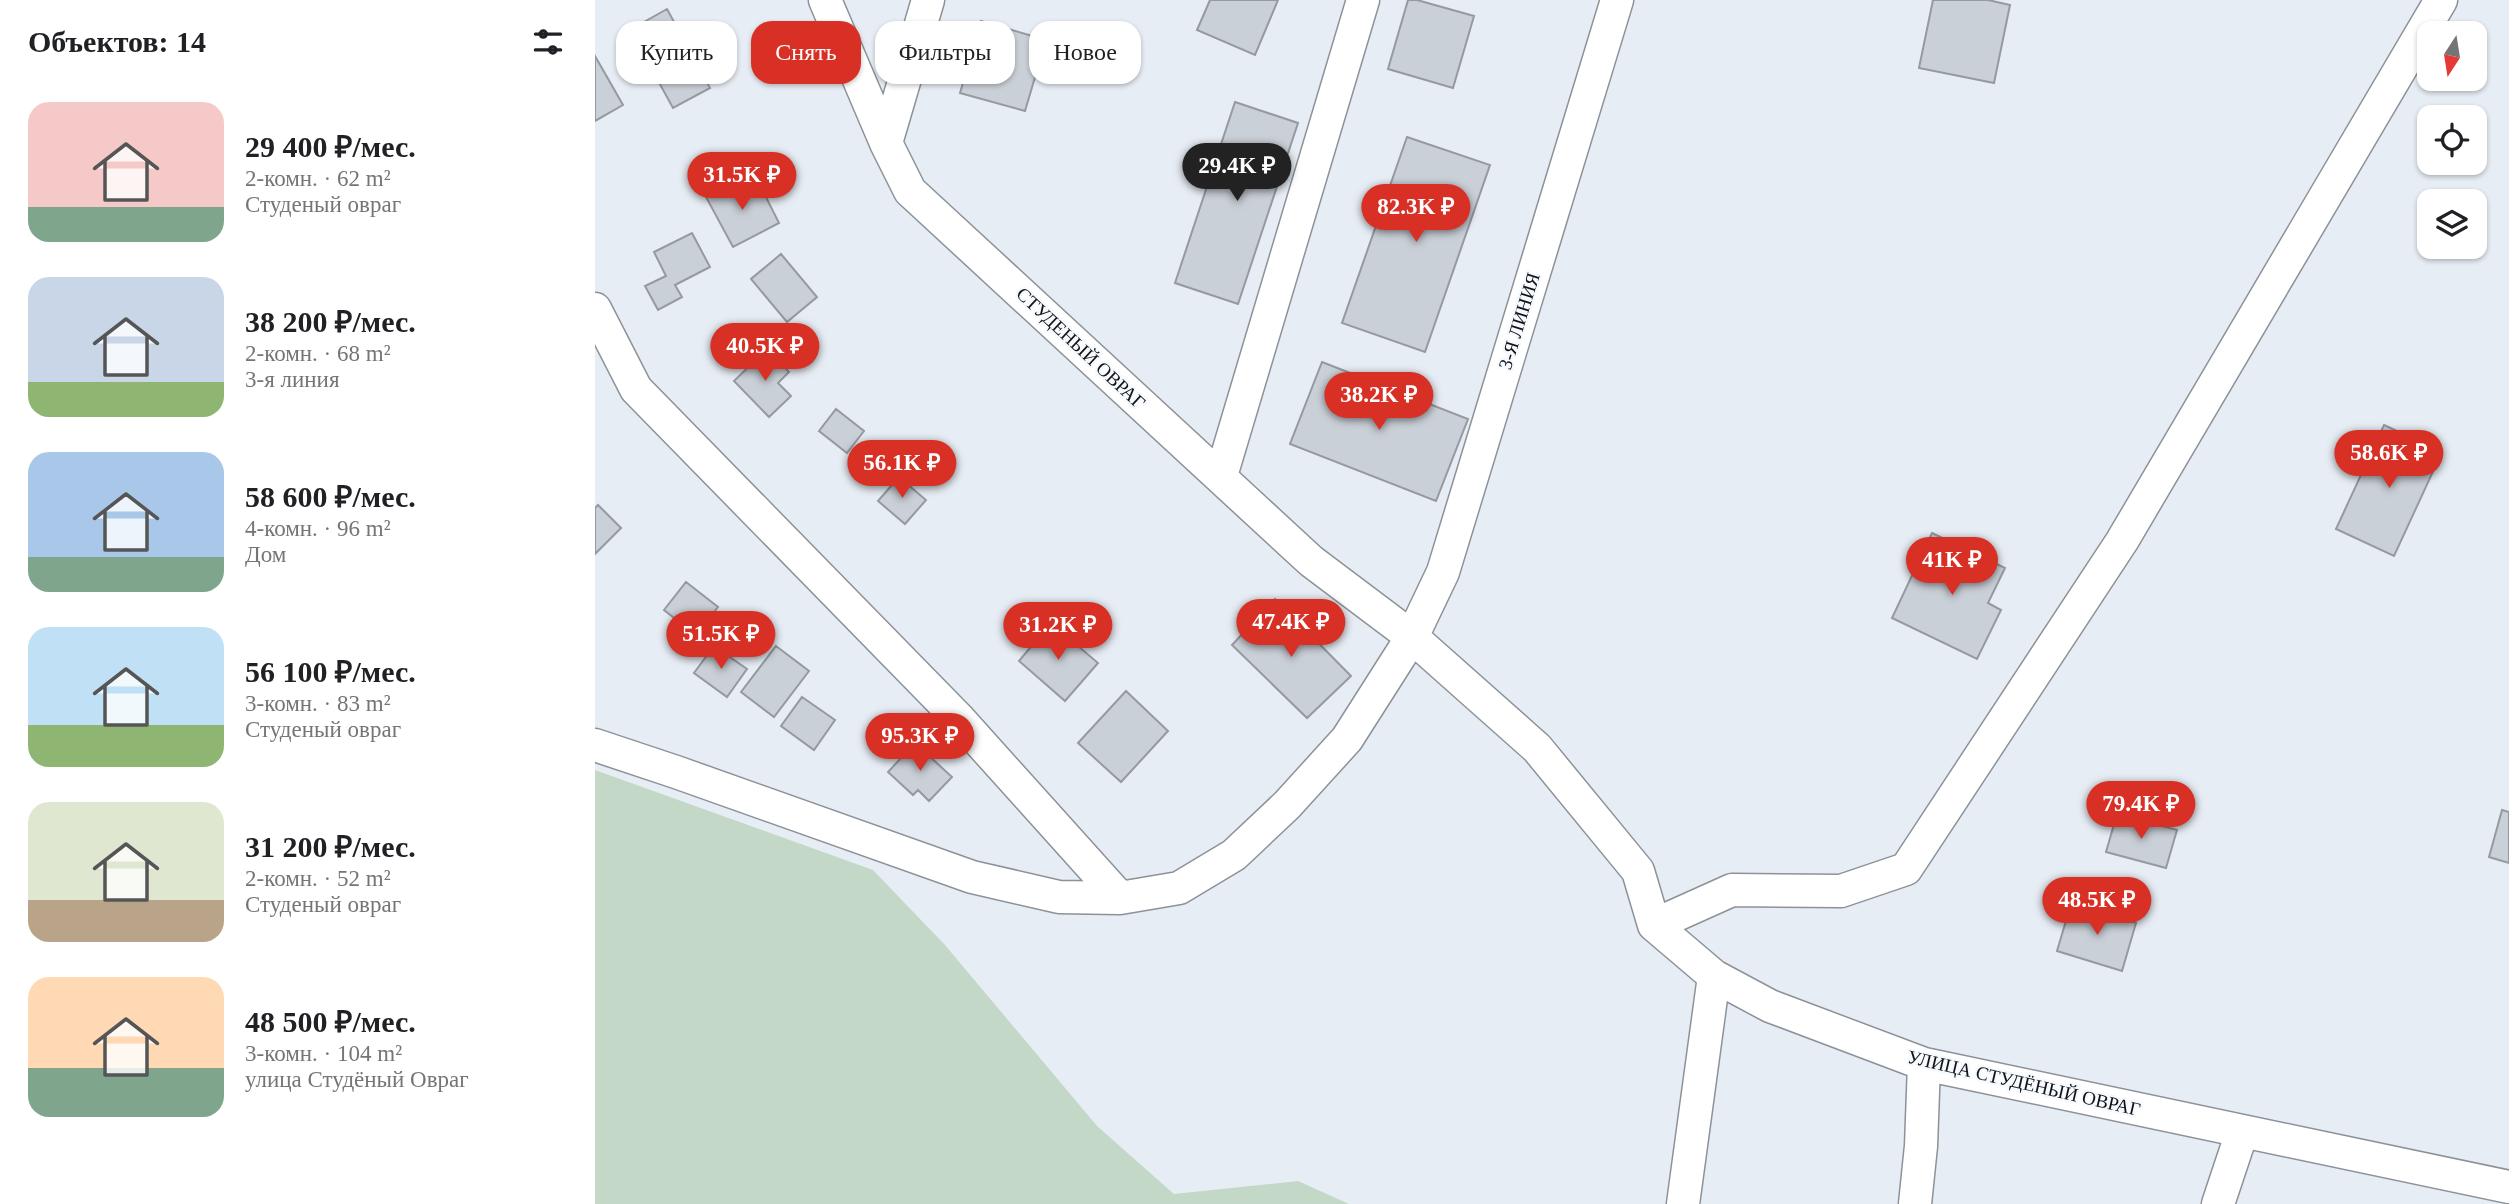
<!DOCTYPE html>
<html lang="ru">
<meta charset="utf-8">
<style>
:root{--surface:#fff;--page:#f2f2f2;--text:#202124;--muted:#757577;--accent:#d93025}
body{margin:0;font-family:"Times New Roman",serif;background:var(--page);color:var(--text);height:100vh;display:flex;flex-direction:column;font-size:26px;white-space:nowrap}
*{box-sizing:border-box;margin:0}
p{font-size:23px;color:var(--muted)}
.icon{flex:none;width:38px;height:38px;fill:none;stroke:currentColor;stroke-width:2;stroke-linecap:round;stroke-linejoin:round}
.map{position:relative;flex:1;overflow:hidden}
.panel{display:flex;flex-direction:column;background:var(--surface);width:595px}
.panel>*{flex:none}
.hud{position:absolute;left:21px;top:21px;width:665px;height:63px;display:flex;gap:14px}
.needle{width:46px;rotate:192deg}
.controls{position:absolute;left:1822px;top:21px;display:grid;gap:14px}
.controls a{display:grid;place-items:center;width:70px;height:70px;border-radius:14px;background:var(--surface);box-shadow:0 2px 5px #0004;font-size:35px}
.price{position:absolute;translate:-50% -60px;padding:0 16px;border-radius:24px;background:var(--accent);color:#fff;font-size:23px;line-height:46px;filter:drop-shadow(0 2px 4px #0008)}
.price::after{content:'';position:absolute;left:50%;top:42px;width:21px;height:16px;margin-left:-10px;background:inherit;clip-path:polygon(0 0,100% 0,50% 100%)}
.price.current{background:#222;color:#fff}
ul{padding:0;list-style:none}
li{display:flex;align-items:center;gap:21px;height:175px;padding:0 28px}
li span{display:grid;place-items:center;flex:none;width:196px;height:140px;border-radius:21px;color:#555}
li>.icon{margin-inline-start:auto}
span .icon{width:84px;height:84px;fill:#fffc;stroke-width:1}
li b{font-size:30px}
h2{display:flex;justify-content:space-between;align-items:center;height:84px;padding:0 28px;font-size:30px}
.chip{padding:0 24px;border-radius:21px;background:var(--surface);box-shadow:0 2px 5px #0004;font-size:24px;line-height:63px}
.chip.current{background:var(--accent);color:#fff}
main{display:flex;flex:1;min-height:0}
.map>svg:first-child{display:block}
.green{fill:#c4d8c8}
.building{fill:#cad0d7;stroke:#949aa0;stroke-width:2}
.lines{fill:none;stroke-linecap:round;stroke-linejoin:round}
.minor-casing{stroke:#8c9298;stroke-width:35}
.minor{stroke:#fff;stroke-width:32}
.labels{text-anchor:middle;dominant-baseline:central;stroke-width:5;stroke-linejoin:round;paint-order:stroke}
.street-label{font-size:19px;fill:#111315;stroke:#f6faff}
</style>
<main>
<section class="panel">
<h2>Объектов: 14<svg class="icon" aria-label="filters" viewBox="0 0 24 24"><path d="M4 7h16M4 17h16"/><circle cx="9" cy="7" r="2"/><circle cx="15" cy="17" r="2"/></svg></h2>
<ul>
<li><span style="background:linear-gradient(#f6c9c9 75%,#7fa58c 0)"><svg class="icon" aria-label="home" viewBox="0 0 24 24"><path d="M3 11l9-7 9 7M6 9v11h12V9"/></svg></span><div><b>29 400 ₽/мес.</b><p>2-комн. · 62 m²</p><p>Студеный овраг</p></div></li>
<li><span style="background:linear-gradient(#c9d6e8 75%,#8fb573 0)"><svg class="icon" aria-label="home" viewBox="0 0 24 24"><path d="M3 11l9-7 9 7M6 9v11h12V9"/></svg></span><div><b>38 200 ₽/мес.</b><p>2-комн. · 68 m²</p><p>3-я линия</p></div></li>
<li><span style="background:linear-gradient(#a9c7e8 75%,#7fa58c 0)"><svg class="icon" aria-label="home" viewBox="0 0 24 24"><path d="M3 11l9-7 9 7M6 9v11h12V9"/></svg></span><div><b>58 600 ₽/мес.</b><p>4-комн. · 96 m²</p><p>Дом</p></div></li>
<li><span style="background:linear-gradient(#bfe0f5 70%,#8fb573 0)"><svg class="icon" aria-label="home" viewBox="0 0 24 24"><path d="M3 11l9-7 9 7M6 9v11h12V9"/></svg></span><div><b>56 100 ₽/мес.</b><p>3-комн. · 83 m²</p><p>Студеный овраг</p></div></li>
<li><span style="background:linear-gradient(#dfe7d0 70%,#b9a48a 0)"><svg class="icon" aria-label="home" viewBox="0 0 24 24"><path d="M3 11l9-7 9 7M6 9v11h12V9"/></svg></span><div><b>31 200 ₽/мес.</b><p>2-комн. · 52 m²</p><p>Студеный овраг</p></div></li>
<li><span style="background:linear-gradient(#ffd9b3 65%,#7fa58c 0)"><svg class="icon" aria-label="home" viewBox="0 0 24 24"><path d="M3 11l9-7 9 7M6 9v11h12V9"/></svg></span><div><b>48 500 ₽/мес.</b><p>3-комн. · 104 m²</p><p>улица Студёный Овраг</p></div></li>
</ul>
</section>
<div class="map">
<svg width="1914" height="1204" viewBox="0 0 1914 1204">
<rect width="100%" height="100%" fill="#e7edf4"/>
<path class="green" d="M0 770 278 870 350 945 502 1126 579 1194 703 1181 754 1204H0Z"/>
<path class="building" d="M615 0H683L660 55 602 30Z
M813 0H822L879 16 858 88 793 69Z
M1338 0H1393L1415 5 1399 83 1324 68Z
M72 9 115 88 78 108 35 30Z
M386 21 451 40 430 111 365 93Z
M0 56 28 105 0 121Z
M640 102 703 123 643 304 580 283Z
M812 137 895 165 830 352 747 323Z
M145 179 153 196 167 189 184 223 138 247 111 197Z
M97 233 115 267 80 285 87 297 63 310 50 286 71 276 59 252Z
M186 254 222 297 192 322 156 279Z
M172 349 194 372 183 383 196 396 174 417 139 381Z
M727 362 873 419 841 501 695 444Z
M241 409 269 431 252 453 224 431Z
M1789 425 1847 452 1799 556 1741 529Z
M304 477 331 500 310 524 283 501Z
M3 505 26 528 0 554V508Z
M1337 533 1410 568 1393 603 1406 610 1382 659 1297 618Z
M91 582 123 607 101 635 69 610Z
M680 599 756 676 712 718 637 645Z
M456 623 503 663 470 701 424 661Z
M119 646 152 669 132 697 99 673Z
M181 646 214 671 179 717 146 692Z
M531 691 573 731 526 782 483 743Z
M207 697 240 720 219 750 186 726Z
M320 743 357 777 334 801 323 790 318 795 293 772Z
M1907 810 1914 812V863L1894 857Z
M1522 814 1582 830 1571 868 1511 852Z
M1476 904 1541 923 1527 971 1462 951Z"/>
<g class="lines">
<defs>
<path id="minor" d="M230 0 291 143 315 191 716 561 817 637 942 748 1043 871 1059 925 1119 976 1175 1006 1329 1064 1914 1187
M291 143 333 0
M0 309 41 389 364 719 525 898
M626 476 768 0
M0 745 81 772 377 877 464 897 525 898 584 888 639 855 692 805 752 739 817 637 848 572 1022 0
M1059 925 1137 890 1246 891 1311 869 1527 541 1846 0
M1088 1204 1119 976
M1320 1204 1326 1146 1329 1064
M1623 1204 1647 1132"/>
</defs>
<use href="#minor" class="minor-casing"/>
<use href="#minor" class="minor"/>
</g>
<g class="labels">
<g class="street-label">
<text transform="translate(924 321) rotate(-73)">3-Я ЛИНИЯ</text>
<text transform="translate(486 348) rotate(43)">СТУДЕНЫЙ ОВРАГ</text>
<text transform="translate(1429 1083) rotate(13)">УЛИЦА СТУДЁНЫЙ ОВРАГ</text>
</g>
</g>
</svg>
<div class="controls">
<a><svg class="needle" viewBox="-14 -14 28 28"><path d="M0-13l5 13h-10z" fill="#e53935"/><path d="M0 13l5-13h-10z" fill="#757577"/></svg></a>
<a><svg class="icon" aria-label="locate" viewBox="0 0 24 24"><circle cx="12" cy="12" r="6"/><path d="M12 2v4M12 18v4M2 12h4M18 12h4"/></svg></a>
<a><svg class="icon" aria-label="layers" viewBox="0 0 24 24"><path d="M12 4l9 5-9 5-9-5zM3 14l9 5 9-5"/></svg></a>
</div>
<b class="price current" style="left:642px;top:203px">29.4K ₽</b>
<b class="price" style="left:147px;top:212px">31.5K ₽</b>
<b class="price" style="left:821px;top:244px">82.3K ₽</b>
<b class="price" style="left:170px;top:383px">40.5K ₽</b>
<b class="price" style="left:784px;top:432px">38.2K ₽</b>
<b class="price" style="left:1794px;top:490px">58.6K ₽</b>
<b class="price" style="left:307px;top:500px">56.1K ₽</b>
<b class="price" style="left:1357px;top:597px">41K ₽</b>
<b class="price" style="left:696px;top:659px">47.4K ₽</b>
<b class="price" style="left:463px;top:662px">31.2K ₽</b>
<b class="price" style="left:126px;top:671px">51.5K ₽</b>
<b class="price" style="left:325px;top:773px">95.3K ₽</b>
<b class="price" style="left:1546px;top:841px">79.4K ₽</b>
<b class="price" style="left:1502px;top:937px">48.5K ₽</b>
<div class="hud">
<a class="chip">Купить</a>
<a class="chip current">Снять</a>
<a class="chip">Фильтры</a>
<a class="chip">Новое</a>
</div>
</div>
</main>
